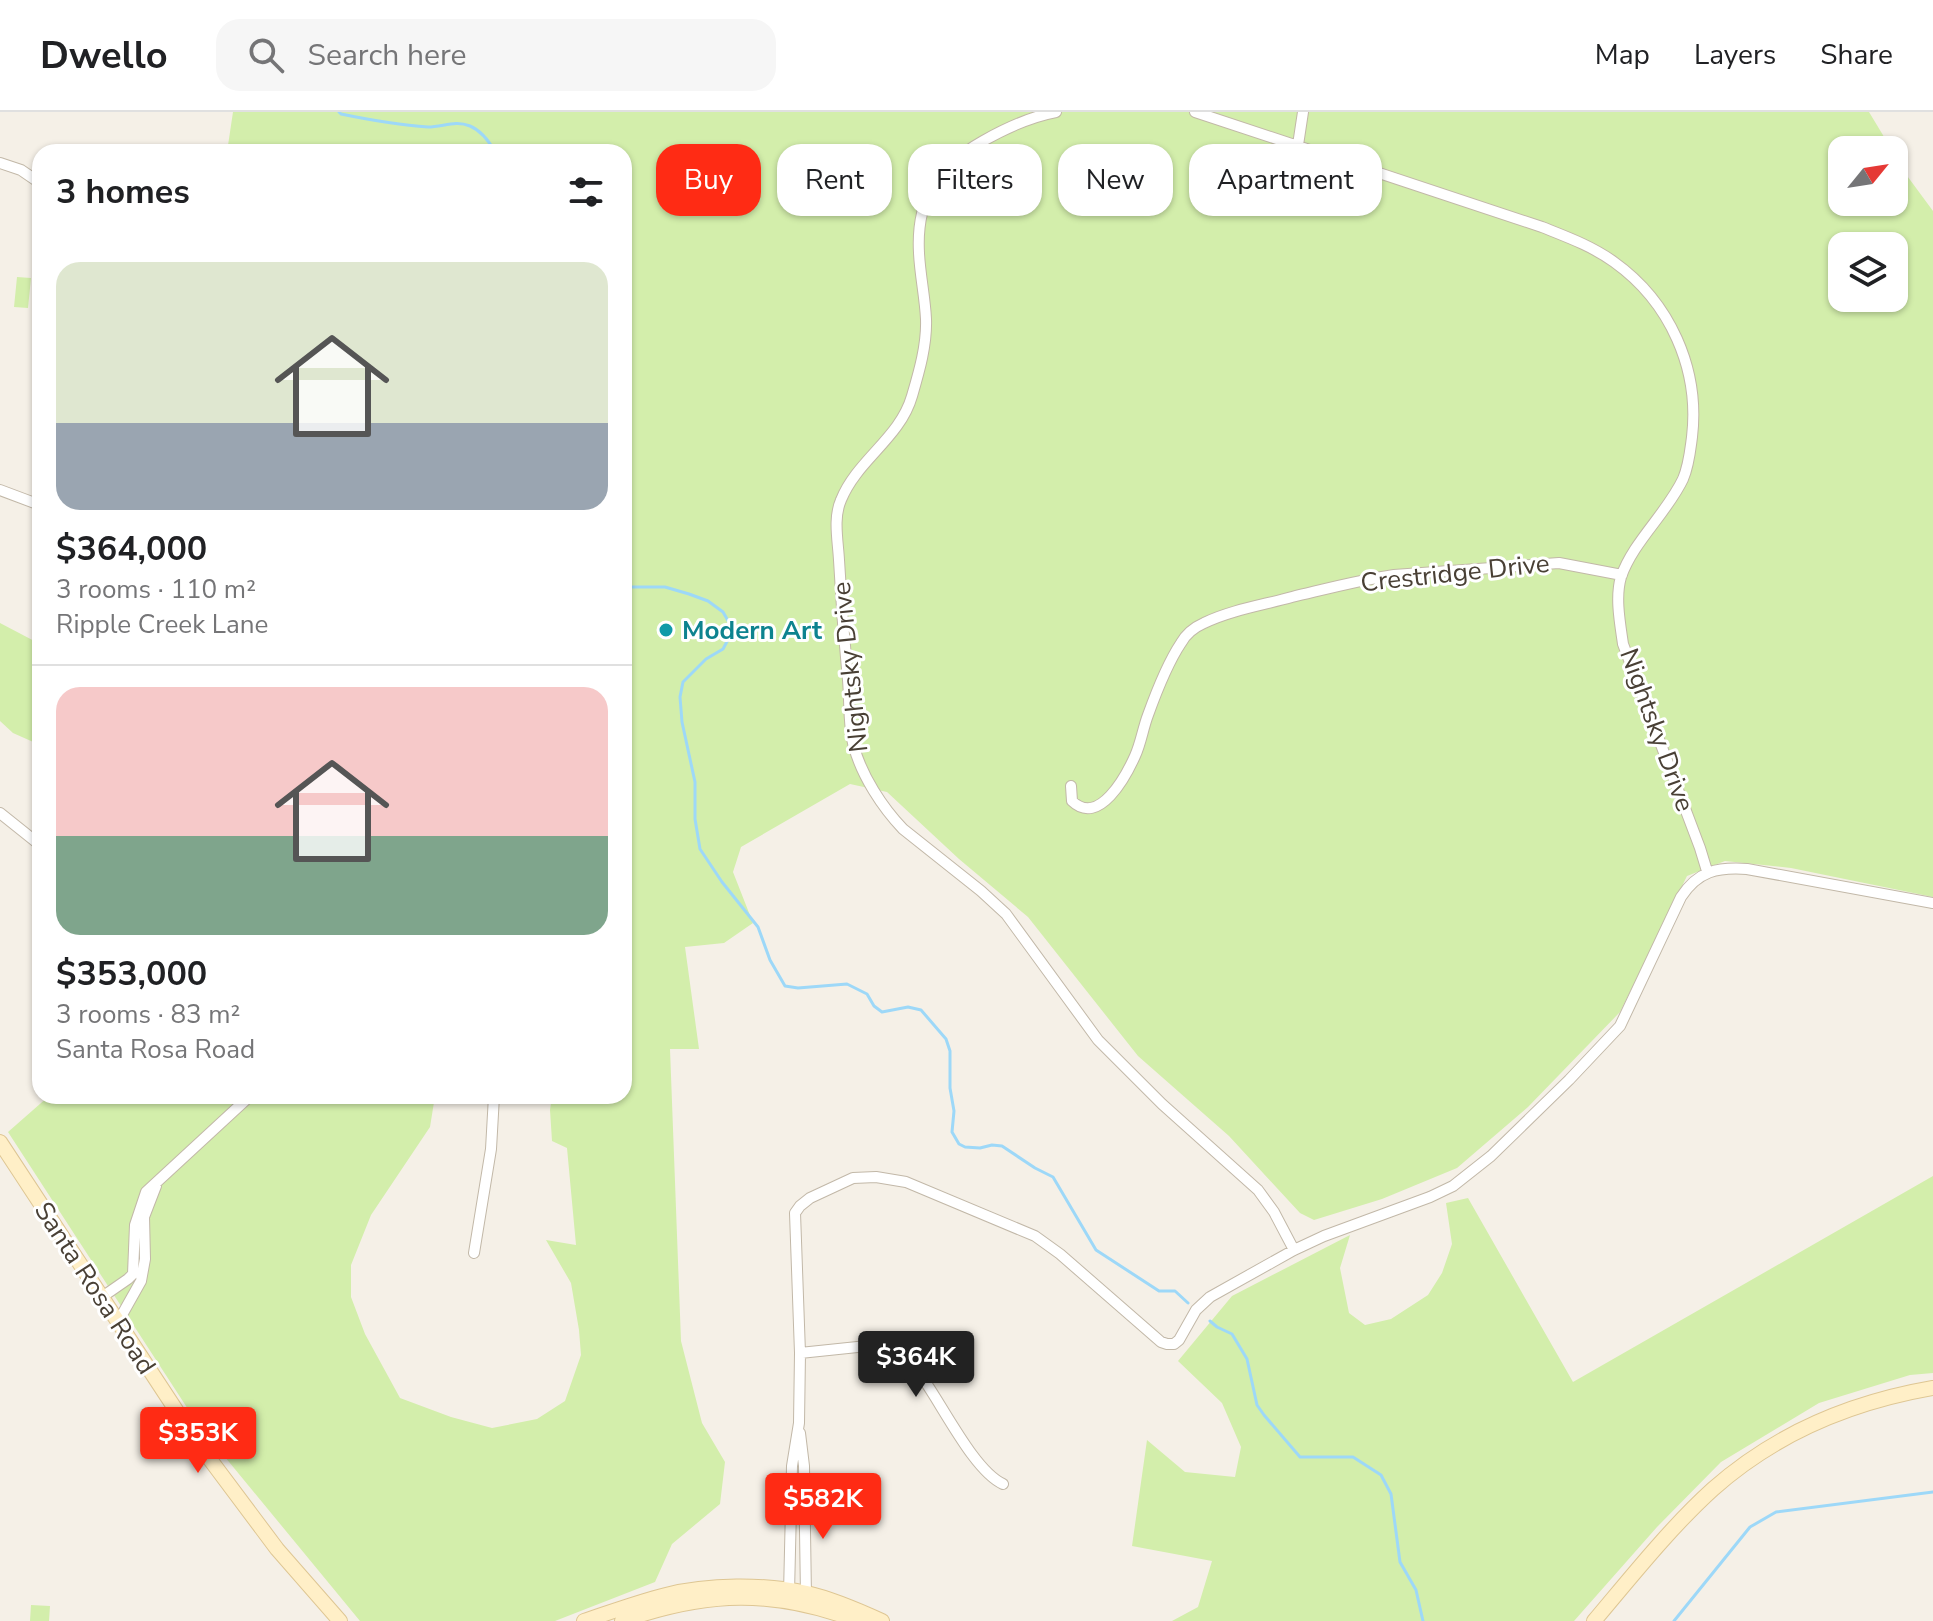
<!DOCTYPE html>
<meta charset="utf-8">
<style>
:root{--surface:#fff;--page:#f6f6f6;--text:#202124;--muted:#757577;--line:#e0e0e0;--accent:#ff2b14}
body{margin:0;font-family:"Nunito Sans",sans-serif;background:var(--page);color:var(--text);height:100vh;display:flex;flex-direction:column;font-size:30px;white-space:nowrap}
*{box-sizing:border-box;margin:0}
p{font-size:26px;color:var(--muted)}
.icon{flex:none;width:44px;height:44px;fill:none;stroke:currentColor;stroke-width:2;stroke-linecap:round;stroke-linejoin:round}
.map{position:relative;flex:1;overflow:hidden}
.side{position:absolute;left:32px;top:32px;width:600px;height:960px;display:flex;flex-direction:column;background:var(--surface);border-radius:24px;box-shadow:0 2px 6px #0004}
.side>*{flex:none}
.guide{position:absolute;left:656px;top:32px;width:760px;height:72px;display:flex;gap:16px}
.needle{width:52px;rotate:60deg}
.fabs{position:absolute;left:1828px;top:24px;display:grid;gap:16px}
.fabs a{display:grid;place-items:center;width:80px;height:80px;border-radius:16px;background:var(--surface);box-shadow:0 2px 6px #0004;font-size:40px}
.price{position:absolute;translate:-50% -68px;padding:0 18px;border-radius:8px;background:var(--accent);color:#fff;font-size:26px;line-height:52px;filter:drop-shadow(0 2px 4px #0008)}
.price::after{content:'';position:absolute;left:50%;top:48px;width:24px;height:18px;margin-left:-12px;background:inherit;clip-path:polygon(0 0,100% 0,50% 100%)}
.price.current{background:#222;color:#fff}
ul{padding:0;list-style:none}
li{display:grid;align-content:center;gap:16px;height:424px;padding:0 24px}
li+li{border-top:2px solid var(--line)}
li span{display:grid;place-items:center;height:248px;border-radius:24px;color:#555}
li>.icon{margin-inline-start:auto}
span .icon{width:144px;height:144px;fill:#fffc;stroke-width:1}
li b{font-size:34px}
h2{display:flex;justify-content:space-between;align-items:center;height:96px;padding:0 24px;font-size:34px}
.chip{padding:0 28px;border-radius:24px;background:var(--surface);box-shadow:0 2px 6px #0004;font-size:28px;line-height:72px}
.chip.current{background:var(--accent);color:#fff}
header{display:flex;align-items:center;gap:48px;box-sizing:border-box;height:112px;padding:0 40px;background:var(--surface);border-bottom:2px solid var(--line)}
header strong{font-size:38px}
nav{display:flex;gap:44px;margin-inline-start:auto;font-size:28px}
.search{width:560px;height:72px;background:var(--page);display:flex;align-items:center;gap:20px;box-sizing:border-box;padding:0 28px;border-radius:24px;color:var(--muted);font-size:30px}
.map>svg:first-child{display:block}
.green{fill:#d3eeab;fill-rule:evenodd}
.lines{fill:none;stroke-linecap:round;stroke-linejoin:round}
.stream{stroke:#9dd8f8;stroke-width:3}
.minor-casing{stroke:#c2b8a8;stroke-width:12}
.secondary-casing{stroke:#dec693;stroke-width:16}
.minor{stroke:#fff;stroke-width:10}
.secondary{stroke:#ffefc7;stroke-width:14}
.culture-dot{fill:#0f9aa8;stroke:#fff;stroke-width:3}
.labels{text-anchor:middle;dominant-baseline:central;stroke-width:6;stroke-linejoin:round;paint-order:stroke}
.street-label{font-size:26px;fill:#494035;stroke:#fff}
.culture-label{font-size:26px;font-weight:bold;fill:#0d838f;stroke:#fff;text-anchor:start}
</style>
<header>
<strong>Dwello</strong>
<div class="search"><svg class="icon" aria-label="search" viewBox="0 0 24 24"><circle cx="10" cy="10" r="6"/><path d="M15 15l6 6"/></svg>Search here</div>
<nav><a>Map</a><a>Layers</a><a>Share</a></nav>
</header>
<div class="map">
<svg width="1933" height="1509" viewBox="0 0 1933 1509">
<rect width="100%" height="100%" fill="#f5f0e7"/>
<path class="green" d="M233 0H1869L1892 38H1842V90H1894V42L1905 61 1933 99V785L1791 756 1725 749 1687 764 1620 900 1528 995 1457 1056 1382 1087 1314 1108 1300 1101 1229 1024 1138 944 1028 805 959 747 887 680 850 672 741 735 733 760 753 811 724 831 685 835 699 937H670L681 1229 702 1311 725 1350 720 1392 672 1432 655 1470 555 1509H360L197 1311 8 1020 49 984H435L430 1015 371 1103 351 1153V1185L365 1222 400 1286 451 1305 492 1316 537 1307 565 1289 581 1243 579 1218 571 1171 546 1128 576 1133 567 1036 552 1029 550 998 552 984H624V40H227ZM1842 134H1894V186H1842Z
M17 165 31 166 28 196 14 195Z
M0 511 40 532V633L13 621 0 609Z
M1933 1064V1261L1910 1263 1819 1291 1721 1350 1657 1415 1574 1509H1172L1198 1495 1212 1449 1132 1434 1147 1328 1185 1360 1235 1365 1241 1335 1222 1291 1178 1249 1232 1184 1350 1123 1340 1156 1349 1201 1365 1213 1391 1207 1428 1183 1442 1161 1452 1132 1446 1091 1468 1086 1573 1270Z
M31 1493 50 1494 49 1509H30Z"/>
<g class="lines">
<path class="stream" d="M339 0 341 2C370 8 398 13 428 15 443 15 455 8 470 14 482 19 489 29 495 40
M624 475H665L689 482 708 489 723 500 731 514 730 524 723 537 706 547 683 570 680 585 682 610 695 670V707L700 737 722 770 758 815 770 848 785 874 798 876 847 872 867 882 874 894 882 900 908 895 921 898 946 927 950 939V976L954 999 952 1020 959 1032 965 1035 980 1036 992 1033 1002 1034 1035 1056 1053 1065 1096 1138 1159 1179H1175L1188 1191
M1210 1209 1217 1215 1232 1222 1247 1247 1257 1293 1264 1303 1300 1345H1353L1381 1363 1391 1382 1400 1450 1416 1478 1423 1509
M1674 1509 1750 1415 1776 1400 1933 1380"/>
<defs>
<path id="minor" d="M1056 0C1029 5 1006 16 983 29 937 55 916 87 919 141 920 163 925 185 926 207 927 233 919 260 912 284 900 326 857 348 841 388 833 406 838 429 839 448 841 488 844 528 848 568 850 590 848 614 854 635 862 664 882 695 903 717L981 779 1006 802 1098 928 1162 992 1258 1078 1274 1100 1294 1138
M1195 0 1542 115C1567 125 1592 134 1614 150 1670 190 1700 257 1692 325 1690 340 1689 353 1683 367 1667 401 1633 430 1621 465 1615 485 1620 511 1623 532L1700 736 1707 759
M1298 33 1303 0
M0 51 21 58 40 71
M0 378 40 393
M1071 674 1072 689C1099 715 1126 664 1135 644 1141 631 1143 616 1148 603 1157 578 1167 552 1181 531 1186 522 1195 515 1204 511 1231 498 1263 493 1292 485 1326 477 1359 468 1394 463L1559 451 1622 463
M0 701 40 733
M474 1141 491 1037 494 984
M102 1185 128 1167 133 1162 135 1113 146 1080 250 984
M115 1207 123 1201 141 1169 145 1147 144 1105 156 1074
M800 1241 867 1234 908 1246C935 1276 970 1357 1003 1372
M800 1321 804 1354 806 1484
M789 1481 792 1354 799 1311 800 1241 795 1101 800 1094 810 1086 853 1066 876 1065 906 1070 1035 1124 1060 1142 1161 1230 1167 1232H1174L1179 1228 1196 1198 1210 1185 1294 1138 1324 1124 1430 1085 1453 1074 1491 1044 1569 968 1620 914 1681 785C1698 759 1717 755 1747 757L1933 791"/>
<path id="secondary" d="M0 1030 197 1330 277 1437 340 1509
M584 1509C611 1500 638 1490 666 1483 708 1472 765 1472 807 1481 833 1487 858 1498 882 1509
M622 1509C707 1479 773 1477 858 1509
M1594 1509C1632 1464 1670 1416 1713 1377 1775 1322 1852 1290 1933 1276"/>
</defs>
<use href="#minor" class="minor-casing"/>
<use href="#secondary" class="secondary-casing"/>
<use href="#minor" class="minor"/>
<use href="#secondary" class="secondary"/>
</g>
<circle class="culture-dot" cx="666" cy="518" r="8"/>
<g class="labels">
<g class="street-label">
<text transform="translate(1455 461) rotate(-6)">Crestridge Drive</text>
<text transform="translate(850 555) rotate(-96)">Nightsky Drive</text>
<text transform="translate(1657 618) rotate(70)">Nightsky Drive</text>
<text transform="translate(95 1176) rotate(57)">Santa Rosa Road</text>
</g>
<g class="culture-label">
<text x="682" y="518">Modern Art</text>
</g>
</g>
</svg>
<div class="fabs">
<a><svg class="needle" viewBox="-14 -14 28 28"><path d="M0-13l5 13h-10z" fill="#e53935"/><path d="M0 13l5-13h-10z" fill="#757577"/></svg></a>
<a><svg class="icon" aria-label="layers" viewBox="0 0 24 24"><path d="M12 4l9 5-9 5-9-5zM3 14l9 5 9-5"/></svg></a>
</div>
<b class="price current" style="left:916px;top:1287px">$364K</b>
<b class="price" style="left:198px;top:1363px">$353K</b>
<b class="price" style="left:823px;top:1429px">$582K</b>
<div class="guide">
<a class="chip current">Buy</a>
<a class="chip">Rent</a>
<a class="chip">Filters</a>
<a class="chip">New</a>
<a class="chip">Apartment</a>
</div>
<section class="side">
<h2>3 homes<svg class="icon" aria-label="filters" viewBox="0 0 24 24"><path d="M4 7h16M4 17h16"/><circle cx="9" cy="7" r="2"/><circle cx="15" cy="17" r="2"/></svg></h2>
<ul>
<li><span style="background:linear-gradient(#dfe7d0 65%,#9aa5b1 0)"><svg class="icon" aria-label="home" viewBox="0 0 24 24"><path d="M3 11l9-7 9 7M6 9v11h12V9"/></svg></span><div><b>$364,000</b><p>3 rooms · 110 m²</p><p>Ripple Creek Lane</p></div></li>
<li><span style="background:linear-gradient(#f6c9c9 60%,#7fa58c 0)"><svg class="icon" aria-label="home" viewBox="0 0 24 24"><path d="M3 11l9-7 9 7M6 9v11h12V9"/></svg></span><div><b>$353,000</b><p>3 rooms · 83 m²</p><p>Santa Rosa Road</p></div></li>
</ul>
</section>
</div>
